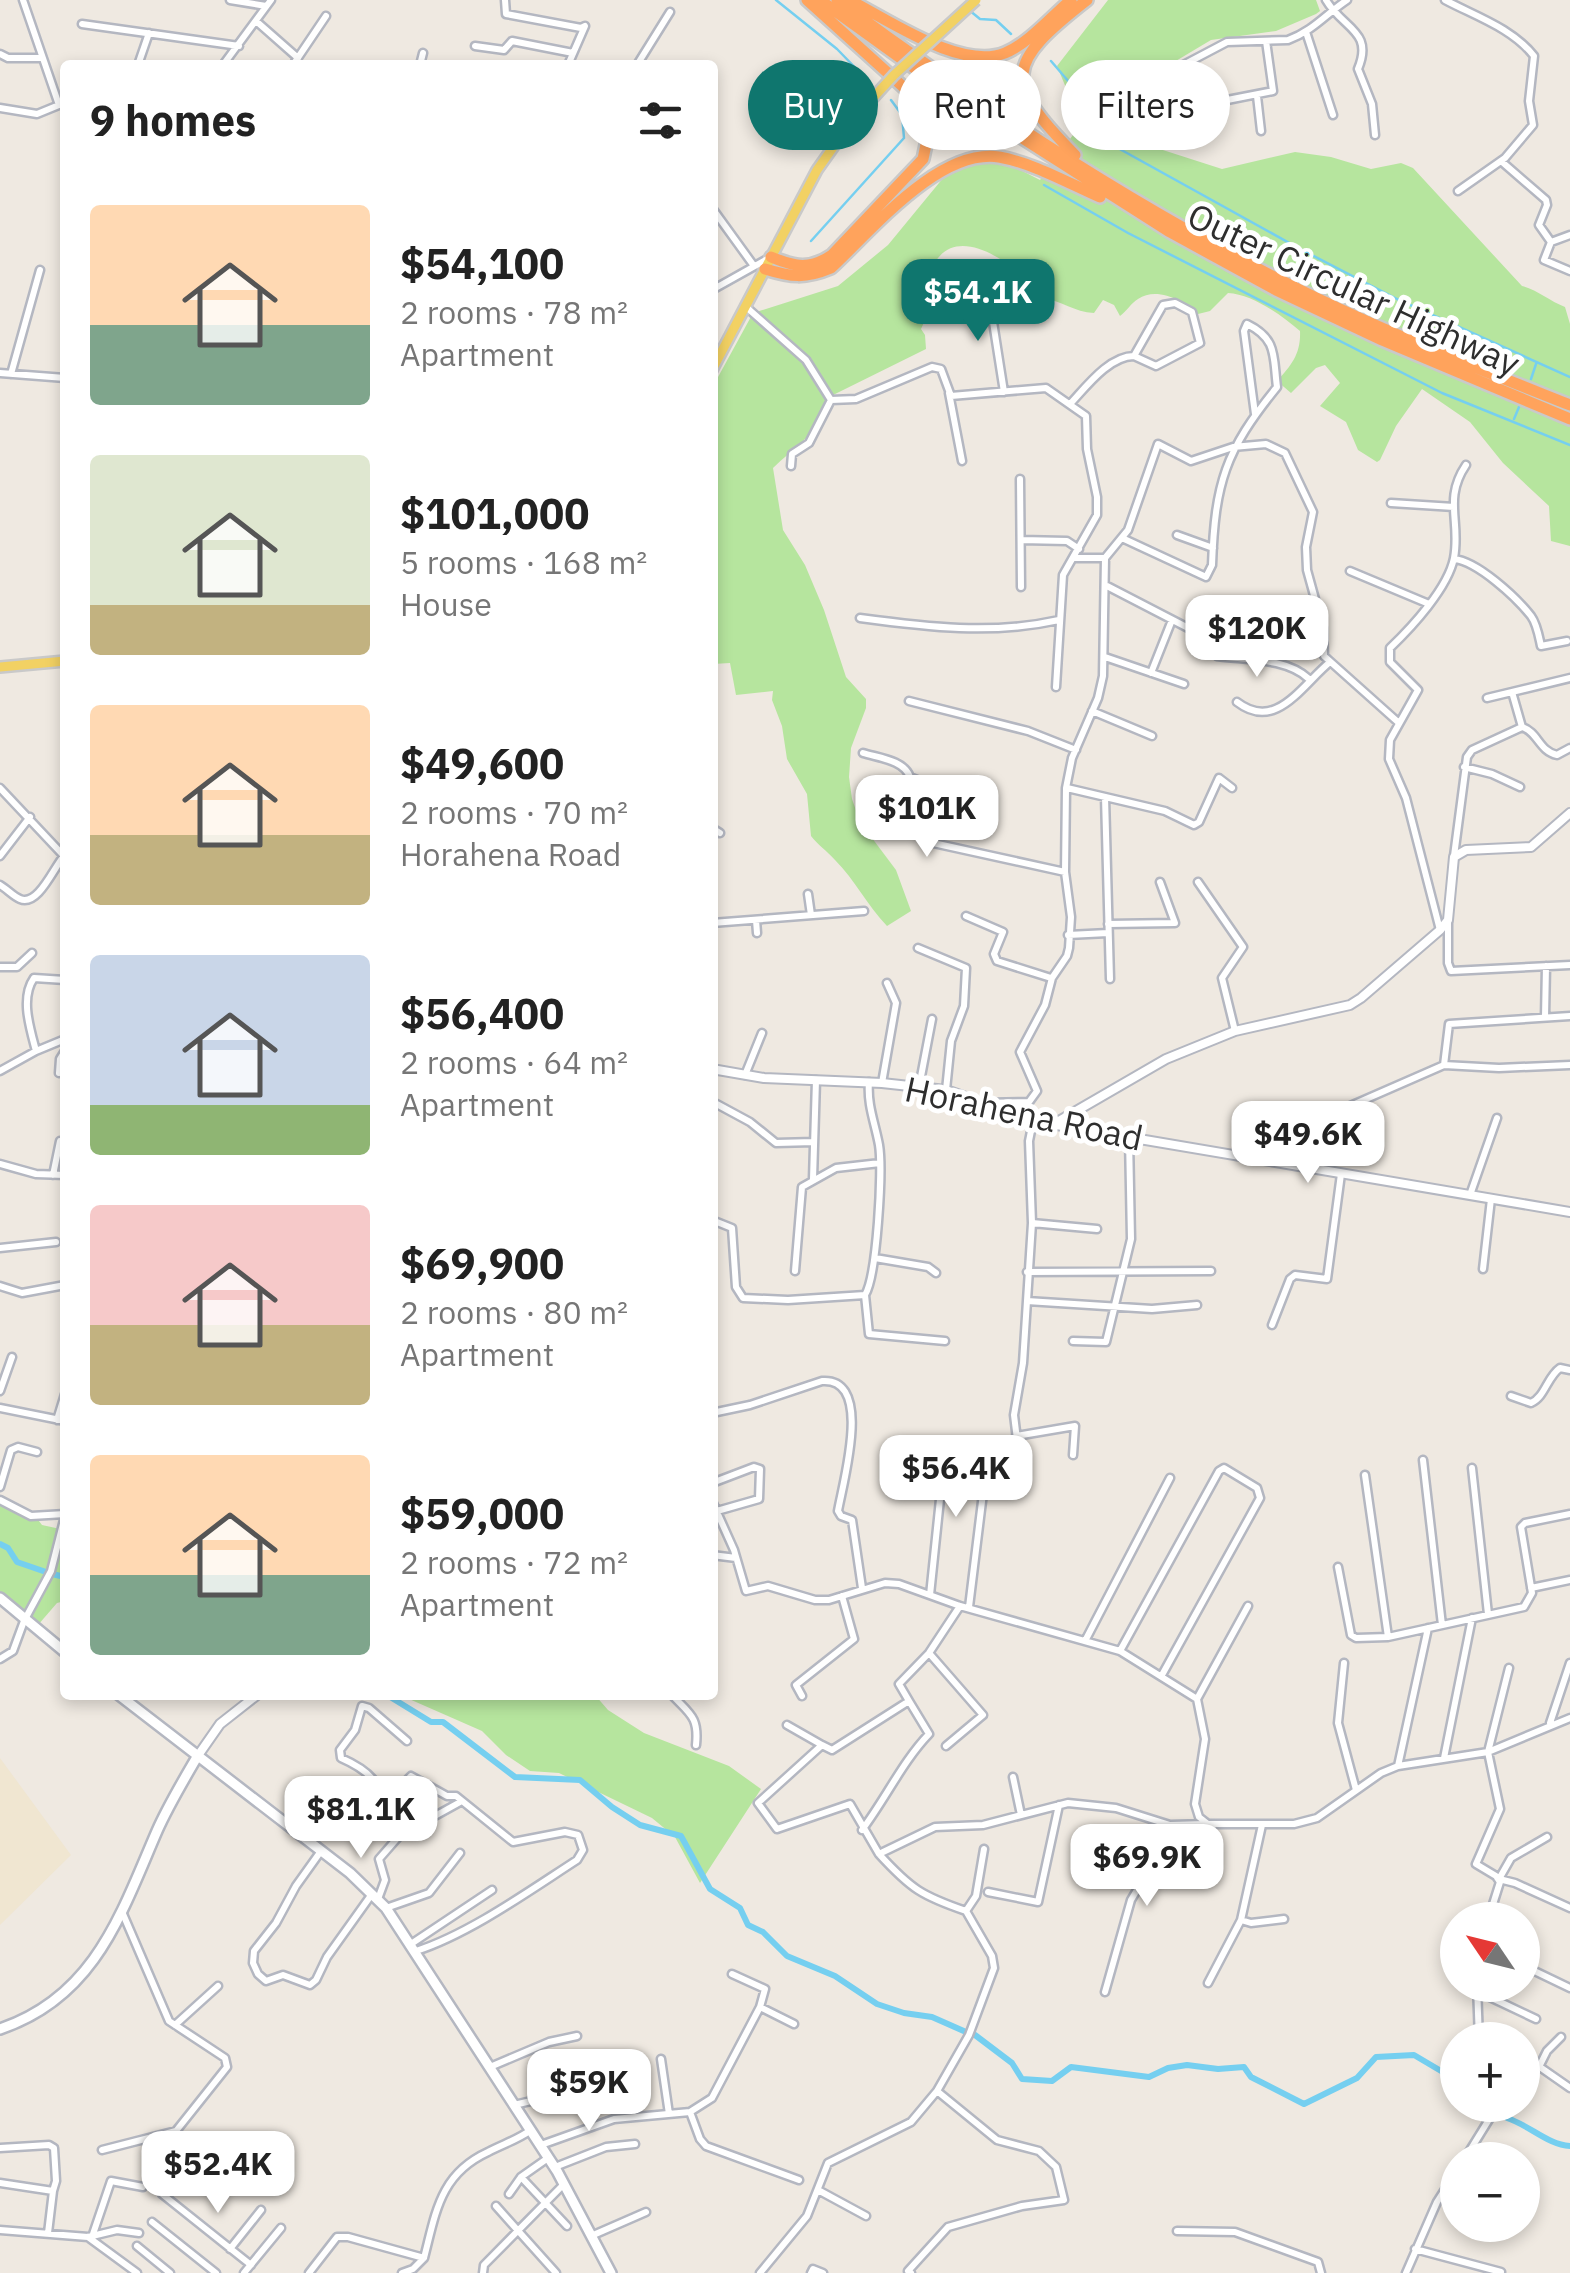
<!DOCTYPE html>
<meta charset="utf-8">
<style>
:root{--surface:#fff;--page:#f6f6f6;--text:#222;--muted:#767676;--accent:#0f766e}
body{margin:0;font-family:"IBM Plex Sans",sans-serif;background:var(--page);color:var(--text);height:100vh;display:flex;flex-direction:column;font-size:38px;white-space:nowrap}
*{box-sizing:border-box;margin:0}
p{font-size:32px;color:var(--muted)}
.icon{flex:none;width:55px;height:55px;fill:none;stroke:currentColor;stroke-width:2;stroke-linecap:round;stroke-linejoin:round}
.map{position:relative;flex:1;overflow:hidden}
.panel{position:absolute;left:60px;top:60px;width:658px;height:1640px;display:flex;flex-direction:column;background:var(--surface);border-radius:10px;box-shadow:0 5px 15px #0003}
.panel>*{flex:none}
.guide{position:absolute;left:748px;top:60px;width:672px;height:90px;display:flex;gap:20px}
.needle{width:65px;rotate:305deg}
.fabs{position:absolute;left:1440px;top:1902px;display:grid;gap:20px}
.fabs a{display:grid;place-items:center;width:100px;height:100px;border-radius:50%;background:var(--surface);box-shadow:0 5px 15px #0003;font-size:50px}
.price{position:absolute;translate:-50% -85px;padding:0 22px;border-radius:20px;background:#fff;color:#222;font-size:32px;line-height:65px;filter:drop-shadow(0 2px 5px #0008)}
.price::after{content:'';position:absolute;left:50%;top:60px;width:30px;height:22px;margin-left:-15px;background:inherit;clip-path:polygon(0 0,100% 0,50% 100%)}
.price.selected{background:var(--accent);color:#fff}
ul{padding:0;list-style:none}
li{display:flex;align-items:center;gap:30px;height:250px;padding:0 30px}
li span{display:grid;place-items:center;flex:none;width:280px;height:200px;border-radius:10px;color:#555}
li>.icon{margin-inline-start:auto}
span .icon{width:120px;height:120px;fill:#fffc;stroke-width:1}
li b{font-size:42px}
h2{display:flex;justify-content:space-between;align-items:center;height:120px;padding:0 30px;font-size:42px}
.tag{padding:0 35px;border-radius:45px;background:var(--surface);box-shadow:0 5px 15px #0003;font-size:35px;line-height:90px}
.tag.selected{background:var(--accent);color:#fff}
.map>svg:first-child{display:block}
.education{fill:#f0e6d1}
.green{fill:#b6e59e}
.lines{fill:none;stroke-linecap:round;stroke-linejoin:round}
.stream{stroke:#75cff0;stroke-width:2.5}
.canal{stroke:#75cff0;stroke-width:6}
.minor-casing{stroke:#b4b7c1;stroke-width:11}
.tertiary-casing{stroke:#b4b7c1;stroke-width:12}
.secondary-casing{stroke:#b4b7c1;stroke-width:14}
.primary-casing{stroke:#c9c9c9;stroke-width:14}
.motorway-casing{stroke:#c9c9c9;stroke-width:16}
.minor{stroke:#fff;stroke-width:6}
.tertiary{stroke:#fff;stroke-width:8}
.secondary{stroke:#fff;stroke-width:9}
.primary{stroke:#f2d163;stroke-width:9}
.motorway{stroke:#ffa35c;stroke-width:11}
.primary-bridge-casing{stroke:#c9c9c9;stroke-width:14;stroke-linecap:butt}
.primary-bridge{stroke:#f2d163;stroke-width:9}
.labels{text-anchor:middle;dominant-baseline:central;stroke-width:10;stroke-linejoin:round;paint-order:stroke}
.street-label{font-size:35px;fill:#2e2e2e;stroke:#fff}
</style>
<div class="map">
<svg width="1570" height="2273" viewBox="0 0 1570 2273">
<rect width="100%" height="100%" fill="#efe9e1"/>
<path class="education" d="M0 1758 71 1855 0 1925Z"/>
<path class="green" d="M1108 0H1316L1320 11 1316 14 1276 31 1211 40 1149 77 1082 124 1222 169 1295 152 1331 157 1371 169 1401 163 1413 168 1522 286C1538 290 1549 301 1565 307L1570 324V546L1551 541 1549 506 1503 463 1470 422 1422 389 1396 426 1380 460 1377 462 1358 450 1346 422 1320 406 1340 383 1325 365 1316 368 1291 393 1277 381C1292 365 1301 353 1300 331 1281 315 1252 294 1228 293L1210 311 1198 314C1184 301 1157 286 1138 299 1131 303 1127 311 1120 316L1114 305 1103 300 1094 313C1074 312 1062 301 1043 298 1026 274 966 223 938 258 932 266 929 278 931 288 932 295 937 302 940 309L926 318 921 329 925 335 926 349 829 397C819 409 815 430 804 440 794 450 783 458 773 468L783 530 805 565 824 610 846 677 866 699V708L851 748 849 777 852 799 860 822 896 870 911 911 887 926C867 905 855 880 835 860 827 851 818 845 811 836L807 794 787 759 782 726 772 700 773 691 736 695 730 663 713 664 712 388 753 313 838 286 888 245 962 155 1005 162 1040 180 1081 124 1057 66Z
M0 1504 20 1515 35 1516 42 1525 65 1530V1601L57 1603 38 1625 0 1591Z
M400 1695H595L608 1710 644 1733 729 1766 761 1789 700 1883 675 1837 652 1818 559 1773 530 1771 506 1755 482 1731Z"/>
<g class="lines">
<path class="stream" d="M776 0 837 49 871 84
M969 10 980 19 996 20 1011 34
M1051 61 1069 82 1089 132 1302 250 1397 299 1570 377
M1044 185 1128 233 1442 393 1570 445
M811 241 904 138 902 115 891 100
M1531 379 1536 364
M1514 419 1519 407"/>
<path class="canal" d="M0 1544 8 1548 17 1562 46 1572
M52 1574 65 1577
M387 1695 431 1722H443L515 1777 580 1780 612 1807 640 1825 681 1836 710 1889 740 1908 748 1925 763 1932 787 1956 835 1976 877 2004 904 2013 932 2017 966 2032
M975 2035 1012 2063 1022 2079 1052 2081 1071 2067 1149 2077 1168 2068 1187 2065 1218 2069 1244 2067 1251 2077 1304 2104 1357 2078 1376 2057 1414 2055 1458 2081
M1489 2105 1492 2108
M1507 2118C1529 2125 1548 2145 1570 2146"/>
<defs>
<path id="minor" d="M23 0 59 105H65
M230 0 266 6
M505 0 506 14 581 28 585 26 568 65
M1326 0C1343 29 1374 31 1358 69L1372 104 1375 135
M1445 0C1475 16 1512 28 1534 56L1529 101 1533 125 1505 158 1458 191
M256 21 298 58
M82 24 239 46
M1306 32 1333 115
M475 46 504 50 512 41 573 53
M0 54 8 58H41
M138 65 149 33
M223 65 271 0
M293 65 326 16
M420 65 423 53
M637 65 670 12
M1157 80 1167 113
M1257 96 1261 131
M0 108 37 114 59 105
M1098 116 1151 82 1227 42 1288 40C1313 31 1326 14 1347 0
M1216 128 1212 103 1273 91 1266 41
M1501 161 1546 200 1547 205 1539 225 1551 242 1544 260 1570 271
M712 208 754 266
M1551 242 1570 235
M712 290 771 257
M988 290 1004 392
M745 306 806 360 831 400 856 399 932 367 941 369 951 396 1046 388 1086 416 1087 449 1097 497V515L1063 575 1056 687
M0 373 65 378
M11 374 40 270
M949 393 962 461
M1070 404C1086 387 1109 356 1134 356L1163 305 1175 303 1192 312 1200 343 1156 366 1134 356
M791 466 792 454 809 443 831 400
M1020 479 1021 587
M1391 503 1454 507
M1177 535 1213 548
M1122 538 1206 577 1212 565C1215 483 1225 451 1277 387 1273 357 1278 339 1247 324L1244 331 1255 414
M1021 540 1067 541 1079 549
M1105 558 1128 530 1158 444 1191 461 1233 447 1266 444 1285 453 1313 512 1306 547 1307 570 1323 628 1324 656 1399 723
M1454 559C1477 561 1516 597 1531 616 1537 624 1539 637 1541 646L1567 641
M1350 571 1429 604
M1107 586 1194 631
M860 618C927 627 992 635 1059 620
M1217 656C1247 660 1287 658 1309 679
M1105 657 1184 684
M1151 673 1172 620
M1512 692 1522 727
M1487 698 1570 678
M909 701 1028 731 1076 750
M1237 702C1276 732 1301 686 1330 662
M1092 711 1152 736
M863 753C879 758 904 760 910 777L927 784 924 841 1065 872
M1464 767 1492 774 1520 787
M0 788 64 856C54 867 38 907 20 899 13 896 7 889 0 885
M1067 788 1165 811 1194 825 1199 822 1219 778 1232 788
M1105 797 1110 979
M712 828 720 833
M0 856 30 817
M1454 856 1467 757 1472 750 1522 727C1538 732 1539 751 1557 755L1570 748
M1198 882 1243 947 1222 978 1235 1031
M808 894 811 915
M966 916 1003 932 994 954 997 961 1051 978
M756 920 757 933
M1448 921V963L1451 971 1570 965
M712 923 864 911
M1108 924 1175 923 1160 882
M1440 930 1406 798 1389 759 1390 740 1418 690 1390 662V648C1412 627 1448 588 1454 558 1461 522 1443 499 1466 465
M1068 935 1108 933
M918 948 966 968 964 1006 951 1041 946 1090
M0 967H17L32 953
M1545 1017 1546 966
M36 1051C30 1028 20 998 34 978L65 980
M1444 1065 1449 1024 1570 1016
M0 1071 36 1051 65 1039
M59 1073 60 1059 65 1051
M745 1075 762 1033
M882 1083 896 1003 887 983
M919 1087 932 1019
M713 1102 750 1122 776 1143 814 1142
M981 1103 1029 1102 1037 1091 1020 1052 1045 1005 1052 978 1067 956 1069 948 1071 917 1065 872 1066 788 1072 758 1098 698 1103 676 1105 558H1075
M1240 1154 1444 1065 1499 1068 1570 1065
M0 1164 36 1174 65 1175
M53 1175 60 1141
M813 1179 816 1080
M1470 1195 1497 1118
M712 1220 732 1228 736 1287 743 1298 788 1300 865 1295C877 1276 883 1169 879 1145 875 1123 867 1105 869 1082
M1032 1223 1097 1229
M0 1248 56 1242
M875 1258 928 1267 936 1273
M1483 1269 1491 1199
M795 1271 802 1187 836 1168 880 1163
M1027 1272 1211 1271
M0 1286 22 1293 65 1285
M865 1295 869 1334 945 1341
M1027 1301 1152 1309 1197 1305
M1272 1325 1290 1279 1295 1275 1327 1279 1341 1174
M1073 1341 1106 1342 1131 1239 1129 1138
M0 1391 12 1357
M1511 1396 1531 1403C1545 1397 1547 1377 1560 1368L1570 1370
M0 1408 65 1421
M712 1413 750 1405 822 1381C874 1377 843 1482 838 1511L841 1516 852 1520 862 1588
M57 1420 65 1394
M1016 1436 1075 1426 1073 1455
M1423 1460 1442 1625
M1472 1468 1488 1614
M1365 1475 1388 1637 1524 1607 1532 1593 1521 1527 1525 1523 1570 1514
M712 1483 754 1467 760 1469 759 1499 717 1511
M0 1487 11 1450 18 1447 37 1452
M0 1500 31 1516 65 1514
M712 1501 734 1550 746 1591 768 1586 815 1600H829L885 1583 899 1584 960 1606 1120 1651 1197 1699 1205 1739 1195 1804 1199 1817 1208 1824H1294L1317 1818 1381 1773 1398 1766 1488 1752 1509 1668
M712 1555 736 1558
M1338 1567 1351 1635 1356 1638 1388 1637
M1531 1588 1570 1580
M930 1595 946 1442
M960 1606 929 1653 899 1684 909 1701 832 1750 822 1745 758 1803 777 1829 850 1804 879 1854 935 1827 983 1825 1068 1803 1116 1808 1170 1825 1207 1824
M969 1607 987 1461 1019 1456 1014 1415 1023 1363 1032 1223 1029 1141 1033 1121
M1085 1641 1170 1478
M1120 1651 1219 1471 1224 1468 1257 1488 1260 1498 1162 1675
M929 1653 983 1715 946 1746
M0 1659 13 1651 24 1621 51 1571 65 1516
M1344 1663 1338 1723 1356 1790
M672 1695C690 1714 699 1717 696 1745
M802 1696 796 1685 854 1639 842 1596
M1197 1699 1248 1606
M1550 1723 1570 1663
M787 1725 822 1745
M1444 1758 1472 1618
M1398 1766 1428 1628
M1013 1777 1021 1815
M387 1801 411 1776 447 1796H456L513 1842 565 1832 578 1835 583 1850 577 1860C529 1891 469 1934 416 1951
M862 1830C886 1798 903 1761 929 1734L909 1701
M399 1831 406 1832 462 1801
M1547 1837 1511 1858 1499 1879 1515 1883 1570 1908
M321 1851 296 1886 276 1923 254 1951 253 1963 258 1974 266 1981 283 1975 310 1985 316 1980 327 1957 372 1894
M879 1854C911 1889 922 1896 966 1911L992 1956 994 1968 969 2035 937 2091 997 2140 1039 2151 1056 2167 1064 2200 1022 2206 948 2227 908 2271 911 2273
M988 1892 1038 1902 1059 1805
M378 1899 385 1880 379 1859 400 1835C377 1797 389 1779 341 1758L340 1750 355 1730 362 1706 369 1708 407 1741
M386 1908 429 1893 460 1853
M966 1911 976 1896 984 1849
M1241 1920 1251 1923 1284 1919
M1488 1920 1500 1882 1496 1876 1476 1864 1500 1809 1488 1752 1570 1718
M411 1944 492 1890
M1522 1965 1570 1988
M1208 1983 1241 1920 1262 1825
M1477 1985 1479 2040
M1477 1991 1536 2019
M1105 1992 1131 1900 1168 1838 1170 1825
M760 2007 794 2024
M175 2025 218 1986
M661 2059 669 2114
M1522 2060 1527 2058 1570 2088
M490 2067 549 2042 577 2036
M1539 2067 1547 2051 1561 2037
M514 2105 582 2089 587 2082 586 2055
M690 2112 700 2139 706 2146 799 2180
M541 2145 614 2119 690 2112 712 2098 760 2007 765 1989 732 1974
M0 2148 49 2145 54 2148 56 2181 53 2191
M102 2150 176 2131 227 2067 225 2058 169 2021 123 1914
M1464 2160 1498 2105
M555 2167 606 2147 635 2144
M521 2177 567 2226
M0 2183 53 2191 48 2233
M818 2190 866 2216
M162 2194 251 2265
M509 2194 521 2177 548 2158
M496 2206 556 2273
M152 2222 216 2273
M0 2230 88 2237 117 2230 139 2233
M1177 2231 1235 2232 1318 2262 1321 2273
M93 2234 111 2181 143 2187
M591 2236 646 2212
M88 2237 137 2273
M137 2246 170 2273
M230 2249 261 2210
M1415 2249 1501 2272
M244 2273 281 2228
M309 2273 337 2237H348L424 2258C436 2212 440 2174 488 2152 503 2144 517 2140 531 2130
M402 2273 413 2269 424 2258
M483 2273 484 2265 563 2185
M760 2273 807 2216 828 2163 911 2122 937 2091
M811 2273 813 2269 823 2273
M1406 2273 1437 2202 1458 2169"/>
<path id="tertiary" d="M712 1069 764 1078 882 1083 946 1090 1033 1121 1570 1212
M1052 1125 1166 1059 1235 1031 1350 1005 1361 998 1440 930 1448 920 1454 857 1466 850 1531 847 1570 813
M197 1757 220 1724 257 1695"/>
<path id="secondary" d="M0 1598 65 1652
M119 1695 350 1873 386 1908 557 2171 611 2273
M0 2029C95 1997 121 1914 157 1831 168 1806 183 1781 197 1757"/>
<path id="primary" d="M712 370 817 170 851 122
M0 667 65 661"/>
<path id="motorway" d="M820 0 931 80 1170 232 1276 290 1382 340 1570 419
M837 0C976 103 1124 200 1278 279 1371 327 1472 366 1570 405
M849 0C889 20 961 71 1005 53 1029 43 1051 17 1071 0
M1075 155C1002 81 1005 64 1087 0
M771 257C795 267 810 270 832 255L923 159 929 130 921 107 910 93 807 0
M765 269C791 277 805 279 831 268 872 230 939 148 999 157 1033 163 1068 183 1100 197"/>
</defs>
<use href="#minor" class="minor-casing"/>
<use href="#tertiary" class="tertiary-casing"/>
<use href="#secondary" class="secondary-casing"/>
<use href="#primary" class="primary-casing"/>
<use href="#motorway" class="motorway-casing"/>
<use href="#minor" class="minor"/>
<use href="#tertiary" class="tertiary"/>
<use href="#secondary" class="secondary"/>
<use href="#primary" class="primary"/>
<use href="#motorway" class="motorway"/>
<defs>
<path id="primary-bridge" d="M851 122 894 75 976 0"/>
</defs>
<use href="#primary-bridge" class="primary-bridge-casing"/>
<use href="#primary-bridge" class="primary-bridge"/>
</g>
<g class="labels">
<g class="street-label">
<text transform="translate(1354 289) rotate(25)">Outer Circular Highway</text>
<text transform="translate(1024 1113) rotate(12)">Horahena Road</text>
</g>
</g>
</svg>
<div class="fabs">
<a><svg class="needle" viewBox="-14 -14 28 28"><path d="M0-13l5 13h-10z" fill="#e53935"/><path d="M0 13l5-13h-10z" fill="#767676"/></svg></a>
<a>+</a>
<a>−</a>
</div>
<b class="price selected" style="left:978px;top:344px">$54.1K</b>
<b class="price" style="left:1257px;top:680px">$120K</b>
<b class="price" style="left:927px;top:860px">$101K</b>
<b class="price" style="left:1308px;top:1186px">$49.6K</b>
<b class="price" style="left:956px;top:1520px">$56.4K</b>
<b class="price" style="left:361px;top:1861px">$81.1K</b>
<b class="price" style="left:1147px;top:1909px">$69.9K</b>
<b class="price" style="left:589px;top:2134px">$59K</b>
<b class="price" style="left:218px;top:2216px">$52.4K</b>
<div class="guide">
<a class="tag selected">Buy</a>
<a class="tag">Rent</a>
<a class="tag">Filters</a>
</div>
<section class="panel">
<h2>9 homes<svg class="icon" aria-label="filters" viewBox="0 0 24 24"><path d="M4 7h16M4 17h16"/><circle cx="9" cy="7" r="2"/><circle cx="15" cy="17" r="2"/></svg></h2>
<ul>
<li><span style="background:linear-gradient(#ffd9b3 60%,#7fa58c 0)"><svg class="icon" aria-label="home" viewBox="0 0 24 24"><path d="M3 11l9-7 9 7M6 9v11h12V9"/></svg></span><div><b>$54,100</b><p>2 rooms · 78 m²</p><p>Apartment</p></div></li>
<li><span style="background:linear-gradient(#dfe7d0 75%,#c2b280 0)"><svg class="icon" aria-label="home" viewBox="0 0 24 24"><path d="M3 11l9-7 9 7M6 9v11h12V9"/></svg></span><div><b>$101,000</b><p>5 rooms · 168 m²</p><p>House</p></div></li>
<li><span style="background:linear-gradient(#ffd9b3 65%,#c2b280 0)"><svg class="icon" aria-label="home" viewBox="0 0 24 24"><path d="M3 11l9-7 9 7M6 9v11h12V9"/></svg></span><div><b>$49,600</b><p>2 rooms · 70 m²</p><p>Horahena Road</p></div></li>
<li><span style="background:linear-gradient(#c9d6e8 75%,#8fb573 0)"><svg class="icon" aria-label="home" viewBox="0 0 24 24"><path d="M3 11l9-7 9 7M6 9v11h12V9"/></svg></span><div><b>$56,400</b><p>2 rooms · 64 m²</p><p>Apartment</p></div></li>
<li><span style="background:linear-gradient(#f6c9c9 60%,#c2b280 0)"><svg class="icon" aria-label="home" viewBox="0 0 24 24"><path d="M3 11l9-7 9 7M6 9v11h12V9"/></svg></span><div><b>$69,900</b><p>2 rooms · 80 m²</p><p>Apartment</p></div></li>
<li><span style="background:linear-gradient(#ffd9b3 60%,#7fa58c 0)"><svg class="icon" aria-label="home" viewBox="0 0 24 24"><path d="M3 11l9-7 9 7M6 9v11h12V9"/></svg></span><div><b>$59,000</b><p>2 rooms · 72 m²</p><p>Apartment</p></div></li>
</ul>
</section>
</div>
